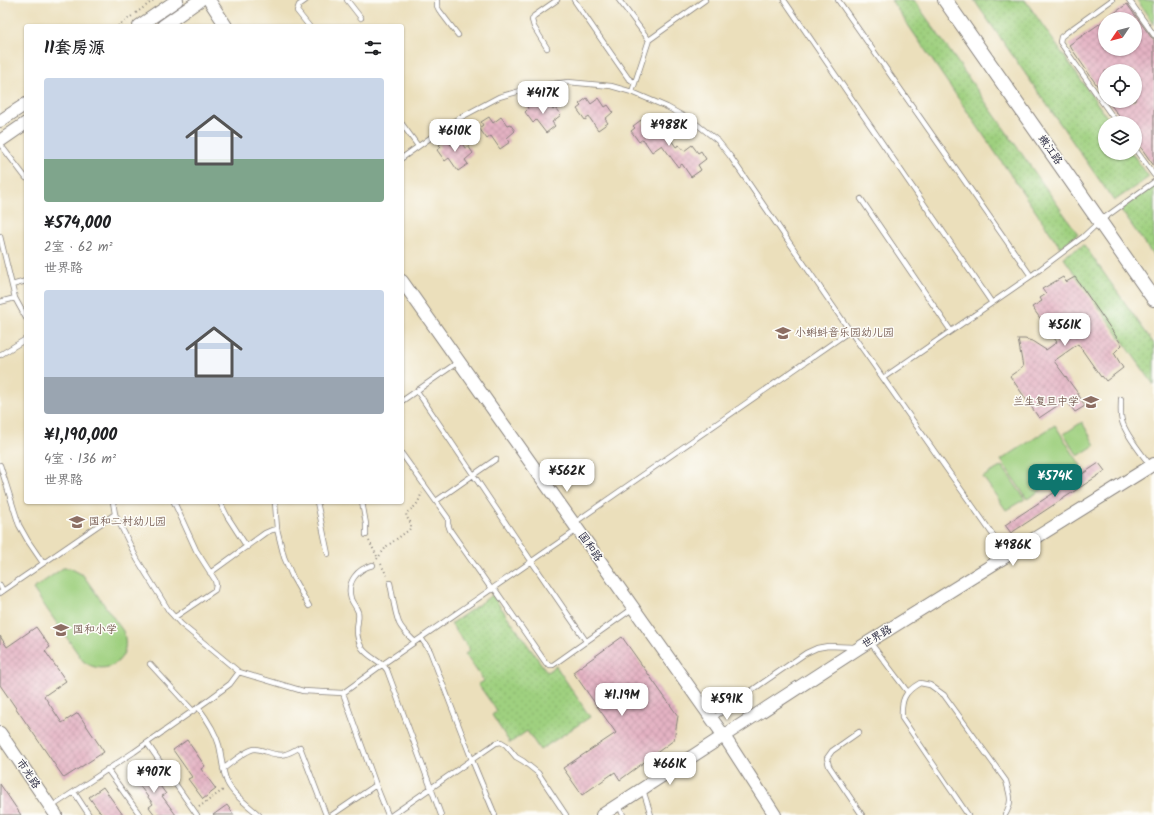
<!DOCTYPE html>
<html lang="zh">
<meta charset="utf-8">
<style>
:root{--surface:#fff;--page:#f6f6f6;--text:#202124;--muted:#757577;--accent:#0f766e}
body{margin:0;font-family:Kalam,"LXGW WenKai TC",sans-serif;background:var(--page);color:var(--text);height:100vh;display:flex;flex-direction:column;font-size:15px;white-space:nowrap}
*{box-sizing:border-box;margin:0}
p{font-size:13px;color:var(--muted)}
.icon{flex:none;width:22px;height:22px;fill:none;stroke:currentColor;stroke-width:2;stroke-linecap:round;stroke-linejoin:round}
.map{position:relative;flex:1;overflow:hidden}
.details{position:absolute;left:24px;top:24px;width:380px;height:480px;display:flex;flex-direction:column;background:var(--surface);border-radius:4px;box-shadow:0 1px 3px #0004}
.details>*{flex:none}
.needle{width:26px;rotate:235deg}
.fabs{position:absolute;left:1098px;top:12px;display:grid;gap:8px}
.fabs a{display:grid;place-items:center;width:44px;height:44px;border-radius:50%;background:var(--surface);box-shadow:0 1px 3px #0004;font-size:20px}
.price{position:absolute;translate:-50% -34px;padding:0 9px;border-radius:8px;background:#fff;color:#222;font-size:13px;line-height:26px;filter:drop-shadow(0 1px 2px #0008)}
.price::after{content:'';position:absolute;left:50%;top:24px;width:12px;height:9px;margin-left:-6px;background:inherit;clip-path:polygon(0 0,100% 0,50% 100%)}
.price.current{background:var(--accent);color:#fff}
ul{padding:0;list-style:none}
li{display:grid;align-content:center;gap:8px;height:212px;padding:0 20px}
li span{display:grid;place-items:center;height:124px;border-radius:4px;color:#555}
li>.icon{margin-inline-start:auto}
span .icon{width:72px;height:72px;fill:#fffc;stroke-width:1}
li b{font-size:17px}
h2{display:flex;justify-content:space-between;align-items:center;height:48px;padding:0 20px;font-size:17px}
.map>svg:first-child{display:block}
.grass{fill:url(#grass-tufts);stroke:#60795d}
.park{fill:url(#park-dots);stroke:#60795d}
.garden{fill:#9fd07f;stroke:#60795d}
.building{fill:url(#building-cross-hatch)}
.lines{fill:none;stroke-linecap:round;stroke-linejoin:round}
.lane-casing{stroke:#86807b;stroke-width:6}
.secondary-casing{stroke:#86807b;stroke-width:14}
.primary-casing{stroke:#86807b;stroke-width:16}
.path{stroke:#86807b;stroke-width:2;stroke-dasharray:1 3;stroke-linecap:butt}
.lane{stroke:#fff;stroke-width:4.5}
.secondary{stroke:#fff;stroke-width:12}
.primary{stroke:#fff;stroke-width:14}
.labels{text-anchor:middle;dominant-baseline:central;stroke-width:3;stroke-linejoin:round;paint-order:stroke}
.street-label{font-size:11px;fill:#22223b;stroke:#fdfcf7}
.education-label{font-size:11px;fill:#785e54;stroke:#fdfcf7;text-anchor:start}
</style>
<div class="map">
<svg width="1154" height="815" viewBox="0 0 1154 815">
<defs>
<pattern id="grass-tufts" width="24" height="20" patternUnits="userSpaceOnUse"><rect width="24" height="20" fill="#9fd07f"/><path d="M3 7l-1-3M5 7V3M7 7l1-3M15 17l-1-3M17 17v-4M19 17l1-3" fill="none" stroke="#89b26f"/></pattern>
<pattern id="park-dots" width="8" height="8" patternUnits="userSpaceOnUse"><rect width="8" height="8" fill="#9fd07f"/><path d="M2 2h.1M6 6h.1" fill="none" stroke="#89b26f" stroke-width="1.8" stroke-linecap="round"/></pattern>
<pattern id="building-cross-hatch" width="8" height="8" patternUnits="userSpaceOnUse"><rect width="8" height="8" fill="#e4b2c3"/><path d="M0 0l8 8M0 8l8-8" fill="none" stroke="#c399a8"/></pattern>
</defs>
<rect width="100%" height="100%" fill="#fdfcf7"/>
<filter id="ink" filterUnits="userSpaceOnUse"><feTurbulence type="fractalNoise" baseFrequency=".025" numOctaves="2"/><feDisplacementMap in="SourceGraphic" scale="8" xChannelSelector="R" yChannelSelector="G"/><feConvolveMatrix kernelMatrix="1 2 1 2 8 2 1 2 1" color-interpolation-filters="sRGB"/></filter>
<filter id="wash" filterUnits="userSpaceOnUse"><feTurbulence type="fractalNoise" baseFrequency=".012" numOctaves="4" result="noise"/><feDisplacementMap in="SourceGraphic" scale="16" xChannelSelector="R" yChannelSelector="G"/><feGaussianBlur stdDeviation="0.9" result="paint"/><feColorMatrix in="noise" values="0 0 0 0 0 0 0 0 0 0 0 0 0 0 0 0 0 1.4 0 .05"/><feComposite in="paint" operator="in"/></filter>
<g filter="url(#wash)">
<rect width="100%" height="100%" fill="#ebdfbb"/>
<path class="grass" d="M1137 0H1154V25Z"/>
<path class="park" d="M891 0H914L1078 234 1060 247Z
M974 0H1025L1111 123H1105V153H1132L1149 177 1114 201Z
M1153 185 1154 187V257L1121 210Z
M1084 245 1154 344V385L1063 257Z
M492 595 547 672 556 666 590 717 540 750 527 731 510 743 492 715 497 711 478 684 484 681 465 654 470 650 451 624Z"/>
<path class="garden" d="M1082 422 1095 445 1078 456 1064 434Z
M1055 425 1081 466 1027 499 1001 460Z
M1002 466 1025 499 1006 510 983 477Z
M63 568H70L83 575 123 631C134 659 106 679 83 661L33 589Z"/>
<g id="blocks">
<path class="building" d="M1127 4 1151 37 1154 39V166L1135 139V123H1124L1108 101H1135V71H1105V97L1069 45 1105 20V49H1135V19H1106Z
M587 98 591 104 599 98 605 107 608 105 613 112 605 119 608 123 598 130 589 117 585 120 577 109 581 106 579 104Z
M534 101 538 107 546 101 553 110 555 108 561 115 552 122 555 126 546 133 536 120 533 123 525 112 528 109 527 106Z
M489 117 493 123 501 117 507 125 510 124 515 131 507 138 510 142 500 149 491 136 487 139 479 128 483 125 481 122Z
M641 120 645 126 653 120 659 129 662 127 676 147 679 145 684 151 692 145 698 153 701 151 706 159 698 165 701 170 691 177 682 164 678 167 662 145 652 152 643 139 639 142 631 131 635 128 633 126Z
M447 139 451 145 459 139 465 148 468 146 473 153 465 160 468 164 458 171 449 158 445 161 437 150 441 147 439 145Z
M1063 277 1066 282 1075 277 1122 345 1114 353 1123 368 1106 381 1102 376 1101 377 1078 344 1054 361 1077 392 1085 406 1075 412 1066 400 1039 418 1010 376 1023 367 1018 339H1025L1032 341 1046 350 1057 342 1032 307 1042 301 1040 298 1046 294 1042 289Z
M1099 463 1105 471 1011 533 1005 525Z
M36 627 50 647 45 651 66 681 44 696 62 723 78 713 104 752 64 778 0 685V636L7 647Z
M622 637 678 716 674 740 620 780 615 772 582 795 563 768 616 733 573 672Z
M187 740 205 766 201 769 216 789 203 799 188 779 192 777 173 750Z
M147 768 166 794 162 796 176 815H155L149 807 153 804 134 778Z
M0 784 21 815H0Z
M103 787 123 815H102L89 797Z
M227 805 234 815H213Z"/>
</g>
</g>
<g filter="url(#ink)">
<use href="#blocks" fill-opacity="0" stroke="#86807b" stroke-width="1"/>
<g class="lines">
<defs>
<path id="lane" d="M306 0 299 5 297 11 309 26
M347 0 361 18
M437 0V6L439 10 458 35
M574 0 628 78 635 83
M619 0 649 40
M784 0 992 303
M838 0 1031 276
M1112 0 1066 33 1061 37 1060 42 1117 123
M1129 0 1154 35
M547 48 534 27 532 20 534 16 557 0
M632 92 649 40 705 0
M402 124 418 146
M0 144 26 178
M1135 149 1154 175
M402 158 454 121 499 97 538 86 568 82 611 86 632 92 667 107 694 122 718 141 730 156 850 331 1007 555
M861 199 951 331
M0 236 15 298 26 318
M12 285 26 281
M0 302 15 298
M0 355 26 339
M883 378 1031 276 1083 237 1100 221 1154 182
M417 391 532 562 586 641
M1121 399C1121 406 1120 414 1122 421 1125 434 1142 454 1150 465
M402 401 458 362
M402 454 448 518V524L450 530 492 590
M0 465 19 525 28 541 43 563
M436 501 496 459
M113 502 115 514 137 559 169 611 181 624 239 672 303 691 343 693 383 664 577 530
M174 502 196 550 215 580 216 585 215 590 175 617
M220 502 227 516 247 547
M275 502 277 529 284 557 293 578 309 606
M317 502 328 554
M362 502 366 524V535
M574 523 850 331
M373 565C357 569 346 582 351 599 353 604 357 608 358 612 359 615 358 618 358 621 356 631 357 640 362 648 369 658 380 660 387 670L441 815
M210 573 265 533 272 530 277 529
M390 583C393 596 394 610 399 623 402 630 409 636 415 642
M0 585 3 591
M494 588 546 663 550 665H553L632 609
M0 593 115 514
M421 638 430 651 472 760 495 815
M870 642 907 691
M150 664 193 711
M343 693 376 785 388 815
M198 707C207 719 215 731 219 745 222 757 222 770 227 782 233 795 248 805 259 815
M713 718 761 684 806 653 817 648 828 646 854 647
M859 732 832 751 827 758 829 766 862 815
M147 743 197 815
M107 769 140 815
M223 769C230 764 247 749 255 749 259 749 264 751 267 752 282 757 287 755 300 747L326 815
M643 790 651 815
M74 792 89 815
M619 805 623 815
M51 807 134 752 207 701 230 684 239 672
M332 815 376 785
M392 815 496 743 501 742 506 745 516 757 523 761 538 773 566 815
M968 815 902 718C901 700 904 692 920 683L930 685 944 695 1006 781C1010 796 1013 801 1005 815"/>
<path id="secondary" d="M209 0 226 26
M139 26 177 0
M163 26 200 0
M0 121 26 104
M0 141 26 123
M402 281 724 736 775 815
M0 733 56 815
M602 815 859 648 1154 464"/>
<path id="primary" d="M945 0 1154 299"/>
</defs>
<use href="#lane" class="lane-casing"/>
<use href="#secondary" class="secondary-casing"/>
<use href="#primary" class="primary-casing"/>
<path class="path" d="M136 13 154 0
M118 26 132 16
M369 541 378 558
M377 559 387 546 409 530 411 527V523C401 511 409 513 416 505 419 502 420 496 422 493
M381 564 387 576
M199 807 223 790"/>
<use href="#lane" class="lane"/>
<use href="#secondary" class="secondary"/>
<use href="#primary" class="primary"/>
</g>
</g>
<defs>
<symbol id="school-bare" viewBox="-9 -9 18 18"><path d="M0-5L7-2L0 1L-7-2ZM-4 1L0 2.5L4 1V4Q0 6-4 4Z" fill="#8d6e63" stroke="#fdfcf7" stroke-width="2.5" paint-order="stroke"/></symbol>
</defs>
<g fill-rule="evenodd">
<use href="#school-bare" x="772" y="322" width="22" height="22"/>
<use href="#school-bare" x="1080" y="391" width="22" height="22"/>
<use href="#school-bare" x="66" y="511" width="22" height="22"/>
<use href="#school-bare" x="50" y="619" width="22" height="22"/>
</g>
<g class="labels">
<g class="street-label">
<text transform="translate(1050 150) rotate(55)">嫩江路</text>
<text transform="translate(590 547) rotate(55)">国和路</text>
<text transform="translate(877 637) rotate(-31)">世界路</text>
<text transform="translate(28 774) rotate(56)">市光路</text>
</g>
<g class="education-label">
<text x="795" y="333">小蝌蚪音乐园幼儿园</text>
<text x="1079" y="402" text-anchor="end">兰生复旦中学</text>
<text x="89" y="522">国和二村幼儿园</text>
<text x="73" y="630">国和小学</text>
</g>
</g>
</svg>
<div class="fabs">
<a><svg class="needle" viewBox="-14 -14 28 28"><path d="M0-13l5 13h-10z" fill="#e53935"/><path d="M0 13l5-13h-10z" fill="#757577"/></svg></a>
<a><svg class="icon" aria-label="locate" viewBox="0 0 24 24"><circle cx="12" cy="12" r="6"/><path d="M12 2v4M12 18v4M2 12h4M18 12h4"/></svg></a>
<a><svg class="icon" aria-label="layers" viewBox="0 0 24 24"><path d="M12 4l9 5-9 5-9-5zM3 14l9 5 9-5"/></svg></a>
</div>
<b class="price" style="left:543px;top:115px">¥417K</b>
<b class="price" style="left:669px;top:147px">¥988K</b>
<b class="price" style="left:455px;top:153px">¥610K</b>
<b class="price" style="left:1065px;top:347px">¥561K</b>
<b class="price" style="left:567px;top:493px">¥562K</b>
<b class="price current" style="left:1055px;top:498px">¥574K</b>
<b class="price" style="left:1013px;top:567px">¥986K</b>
<b class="price" style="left:622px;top:717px">¥1.19M</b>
<b class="price" style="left:727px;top:721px">¥591K</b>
<b class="price" style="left:670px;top:786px">¥661K</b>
<b class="price" style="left:154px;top:794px">¥907K</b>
<section class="details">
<h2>11套房源<svg class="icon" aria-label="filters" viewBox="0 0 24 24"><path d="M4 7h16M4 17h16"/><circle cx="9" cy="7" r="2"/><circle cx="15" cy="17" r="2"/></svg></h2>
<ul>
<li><span style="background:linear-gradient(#c9d6e8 65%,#7fa58c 0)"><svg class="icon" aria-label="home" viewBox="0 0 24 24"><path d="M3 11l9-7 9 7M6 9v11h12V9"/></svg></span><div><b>¥574,000</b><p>2室 · 62 m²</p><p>世界路</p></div></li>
<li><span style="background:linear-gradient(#c9d6e8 70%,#9aa5b1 0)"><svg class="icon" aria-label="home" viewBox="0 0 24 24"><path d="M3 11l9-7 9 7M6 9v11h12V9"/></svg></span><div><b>¥1,190,000</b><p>4室 · 136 m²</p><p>世界路</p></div></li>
</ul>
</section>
</div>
